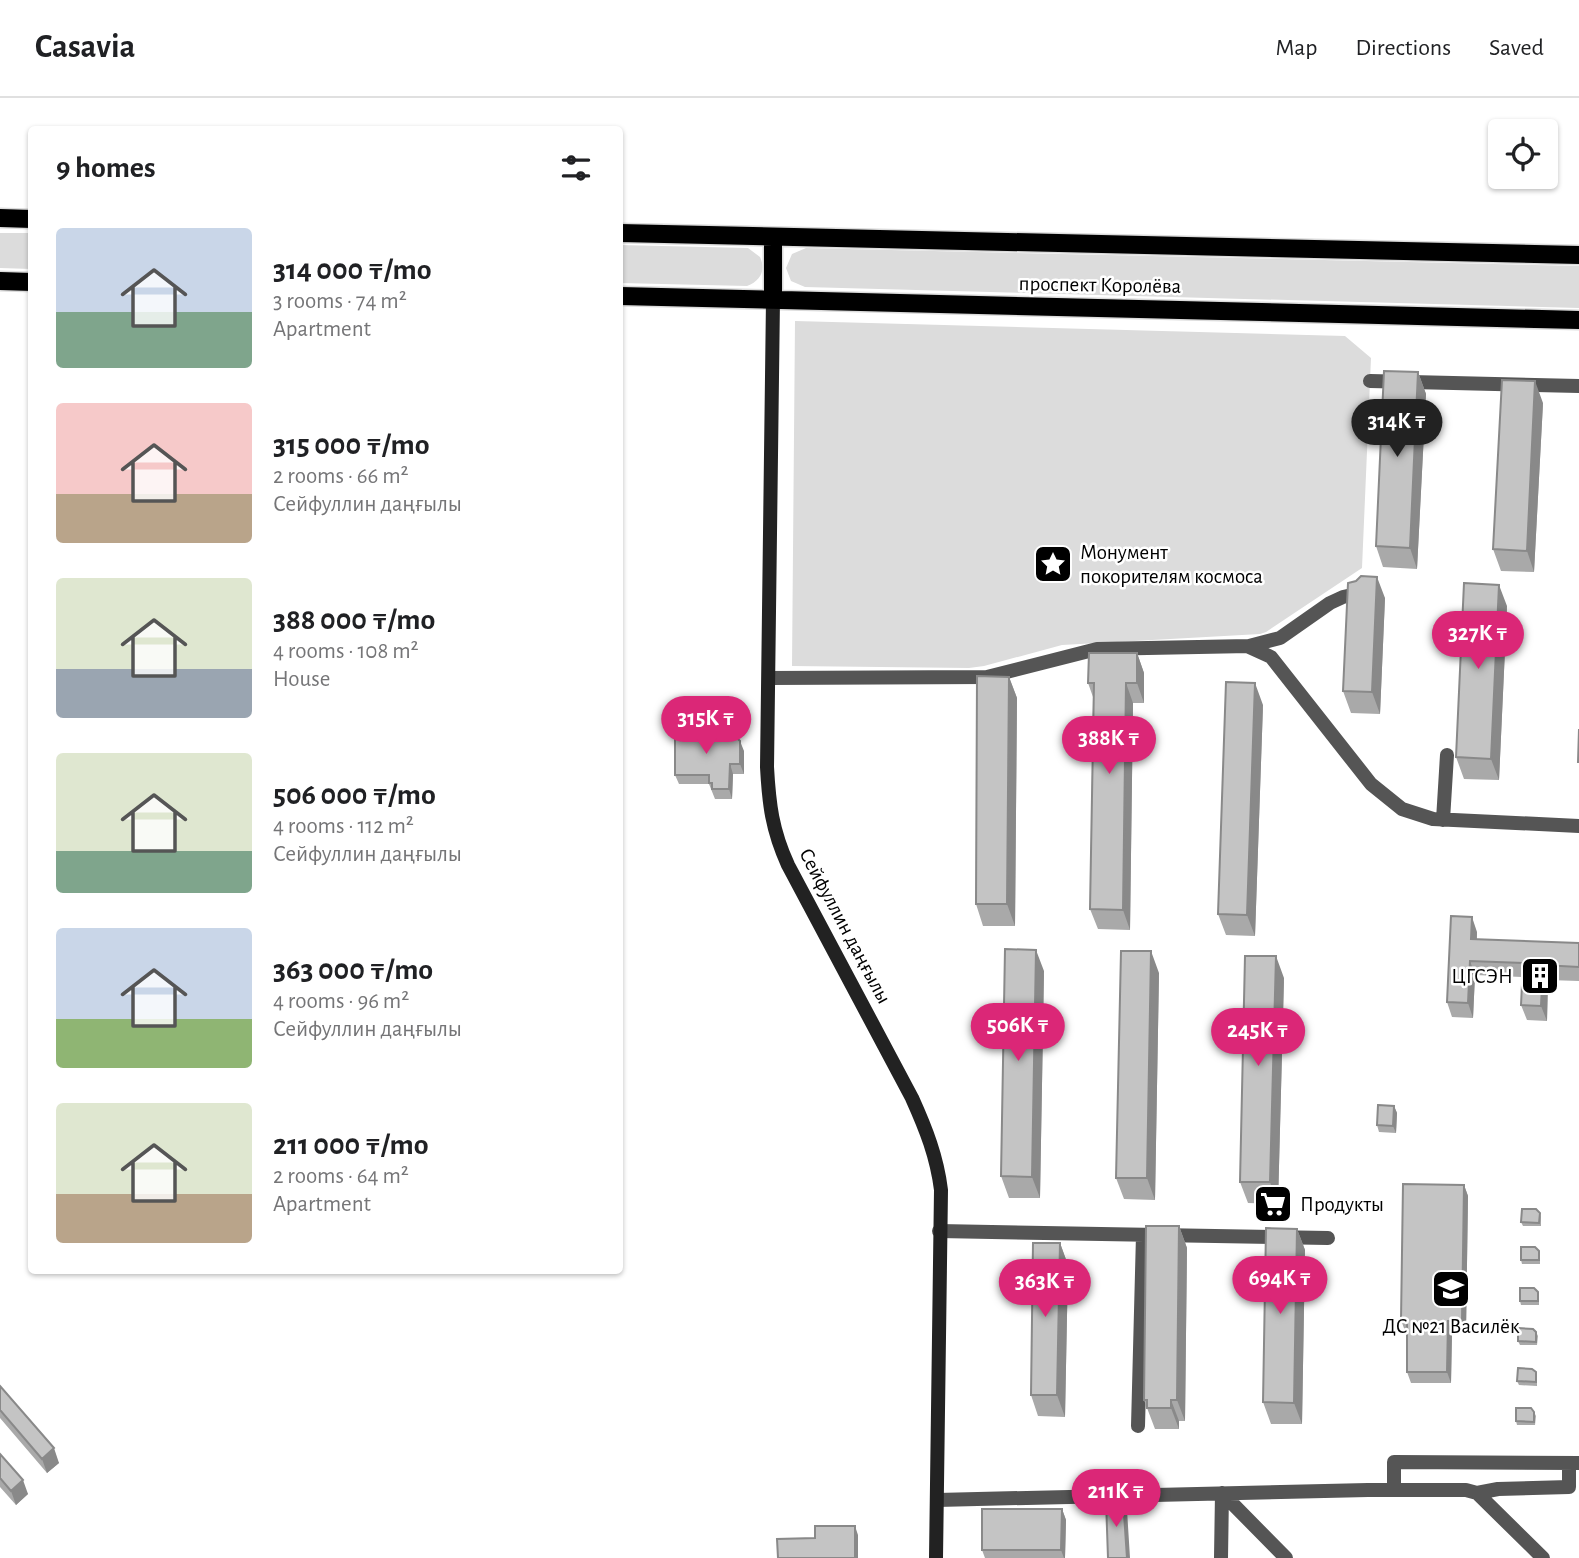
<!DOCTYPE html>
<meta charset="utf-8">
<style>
:root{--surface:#fff;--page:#f6f6f6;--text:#202124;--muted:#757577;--line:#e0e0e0;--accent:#db2777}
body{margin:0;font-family:"Alegreya Sans",sans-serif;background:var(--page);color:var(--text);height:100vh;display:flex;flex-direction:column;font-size:26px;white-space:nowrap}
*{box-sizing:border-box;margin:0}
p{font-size:23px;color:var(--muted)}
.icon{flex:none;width:38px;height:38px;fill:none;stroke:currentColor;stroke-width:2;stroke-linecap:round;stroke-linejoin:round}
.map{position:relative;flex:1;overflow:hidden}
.drawer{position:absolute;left:28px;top:28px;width:595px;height:1148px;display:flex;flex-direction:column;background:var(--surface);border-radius:7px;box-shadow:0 2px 5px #0004}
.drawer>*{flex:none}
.fabs{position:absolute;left:1488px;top:21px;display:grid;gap:14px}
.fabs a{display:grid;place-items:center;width:70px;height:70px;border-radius:7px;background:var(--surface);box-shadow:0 2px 5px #0004;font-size:35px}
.price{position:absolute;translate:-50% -60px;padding:0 16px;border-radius:24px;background:var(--accent);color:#fff;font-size:23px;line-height:46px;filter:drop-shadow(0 2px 4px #0008)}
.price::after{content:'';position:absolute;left:50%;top:42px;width:21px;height:16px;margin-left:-10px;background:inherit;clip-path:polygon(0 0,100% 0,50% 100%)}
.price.selected{background:#222;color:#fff}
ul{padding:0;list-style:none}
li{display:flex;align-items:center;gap:21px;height:175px;padding:0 28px}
li span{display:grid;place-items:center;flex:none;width:196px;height:140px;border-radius:7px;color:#555}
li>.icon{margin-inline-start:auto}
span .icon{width:84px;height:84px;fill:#fffc;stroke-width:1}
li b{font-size:30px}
h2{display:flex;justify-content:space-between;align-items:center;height:84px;padding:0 28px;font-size:30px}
header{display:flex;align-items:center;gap:42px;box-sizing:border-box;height:98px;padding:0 35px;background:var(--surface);border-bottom:2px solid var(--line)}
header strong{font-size:33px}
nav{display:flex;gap:38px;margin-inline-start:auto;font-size:24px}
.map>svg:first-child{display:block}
.green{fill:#dcdcdc}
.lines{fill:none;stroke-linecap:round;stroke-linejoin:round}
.primary-casing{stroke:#dbdbdb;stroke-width:21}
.street{stroke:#555;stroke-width:14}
.secondary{stroke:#222;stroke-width:14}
.primary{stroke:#000;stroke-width:18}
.wall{fill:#a9a9a9}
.shaded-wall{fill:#898989}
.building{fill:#c4c4c4;stroke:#898989;stroke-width:2}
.labels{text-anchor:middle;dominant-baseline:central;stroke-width:5;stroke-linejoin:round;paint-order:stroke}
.street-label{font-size:21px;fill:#000;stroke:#fff}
.poi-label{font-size:21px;fill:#000;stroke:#fff;text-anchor:start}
</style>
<header>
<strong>Casavia</strong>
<nav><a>Map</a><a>Directions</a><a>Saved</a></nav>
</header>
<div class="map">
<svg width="1579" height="1460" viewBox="0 0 1579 1460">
<rect width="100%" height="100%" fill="#fff"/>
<path class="green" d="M0 135H31V171L0 170Z
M620 147 748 150 760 159C766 172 761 183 747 188L620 185Z
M806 150 1579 168V210L805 189 791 183 786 170 792 156Z
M795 223 1345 238 1371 260 1362 470 1266 534 1260 536 1062 547 984 568 969 570 792 568Z"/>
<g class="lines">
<defs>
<path id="primary" d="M0 120 32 121
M620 135 1579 157
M0 183 32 184
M620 198 1579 222
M773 201V139"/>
</defs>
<use href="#primary" class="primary-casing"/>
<path class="street" d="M1370 283 1579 288
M1249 549 1271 559 1371 686 1402 711 1433 721 1579 728
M769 580 987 579 1097 551 1249 548 1280 540 1330 505 1343 499 1361 495
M1443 722 1447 657
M939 1133 1328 1140
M1138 1328 1143 1137
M1394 1392V1364L1579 1365
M1222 1395 1286 1460
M1477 1395 1498 1391 1569 1389V1365
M937 1402 1368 1392H1466L1477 1395 1543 1460
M1221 1460 1222 1395"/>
<path class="secondary" d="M773 201 767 669C769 706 772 732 788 767L912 1000C926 1031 937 1059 941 1092L936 1460"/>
<use href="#primary" class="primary"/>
</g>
<path class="wall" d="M1418 274 1426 296 1417 471 1383 469 1376 448Z
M1543 305 1534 474 1501 473 1493 451Z
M1356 483 1385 500 1380 616 1351 615 1343 593Z
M1507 508 1499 682 1464 681 1456 659Z
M1137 555 1144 575V605H1133L1130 832 1098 831 1090 811 1093 599 1088 585Z
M1009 579 1017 600 1015 828H983L976 806Z
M1263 607 1255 838 1226 837 1218 816Z
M698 630 701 638 744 653V676H733L732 701H715L709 686H679L675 677Z
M1477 834V841L1579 845V883L1548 882 1547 923 1527 922 1521 907 1522 879 1475 877 1473 920 1452 919 1447 904Z
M1044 873 1040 1100H1009L1001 1078Z
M1159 875 1155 1102 1124 1101 1116 1080Z
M1284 880 1278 1106 1248 1105 1240 1084Z
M1394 1008 1397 1015 1396 1035 1379 1034 1377 1027Z
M1464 1087 1468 1098 1466 1234H1452L1451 1285H1411L1407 1274V1233H1405L1401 1222Z
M1540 1115 1541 1119V1128H1523L1521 1124Z
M1179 1128 1187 1150 1185 1323H1179V1331H1155L1144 1302Z
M1297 1131 1305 1152 1302 1326H1271L1263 1304Z
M1060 1145 1068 1167 1065 1319 1038 1318 1031 1297Z
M1539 1153 1540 1157V1166H1522L1521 1162Z
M1538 1194 1539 1198V1207H1521L1520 1203Z
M1536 1234 1538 1238 1537 1247H1520L1518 1243Z
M1536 1274 1537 1278V1288L1519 1287 1517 1283Z
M0 1288 59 1365 47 1375 0 1320Z
M1534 1314 1536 1318 1535 1327H1517L1516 1323Z
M0 1356 28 1396 16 1407 0 1389Z
M1062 1411 1066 1422 1065 1460H985L982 1452Z"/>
<path class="shaded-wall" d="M1418 274 1426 296 1417 471 1410 450Z
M1535 283 1543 305 1534 474 1527 453Z
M1377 479 1385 500 1380 616 1372 594Z
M1499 487 1507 508 1499 682 1491 661Z
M1137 555 1144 575V605L1137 585Z
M1009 579 1017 600 1015 828 1007 806Z
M1126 585 1133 605 1130 832 1123 812Z
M1255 585 1263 607 1255 838 1247 817Z
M740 643 744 653V676L740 666Z
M730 666 733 676 732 701 729 691Z
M1472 819 1477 834 1476 856 1471 841Z
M1036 852 1044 873 1040 1100 1032 1079Z
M1151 853 1159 875 1155 1102 1147 1080Z
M1276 858 1284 880 1278 1106 1270 1084Z
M1470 863 1475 877 1473 920 1468 905Z
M1543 867 1548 882 1547 923 1541 908Z
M1394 1008 1397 1015 1396 1035 1393 1028Z
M1464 1087 1468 1098 1466 1234 1462 1223Z
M1179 1128 1187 1150 1185 1323 1177 1302Z
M1297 1131 1305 1152 1302 1326 1294 1305Z
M1060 1145 1068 1167 1065 1319 1057 1297Z
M1448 1223 1452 1234 1451 1285 1447 1274Z
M1171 1302 1179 1323V1331L1171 1310Z
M54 1350 59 1365 47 1375 42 1361Z
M23 1382 28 1396 16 1407 11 1393Z
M1123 1401 1127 1412 1130 1460H1127Z
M1062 1411 1066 1422 1065 1460H1064L1061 1452Z
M855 1428 858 1437V1460H855Z"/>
<path class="building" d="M1384 273 1418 274 1410 450 1376 448Z
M1502 282 1535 283 1527 453 1493 451Z
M1361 478 1377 479 1372 594 1343 593 1348 485 1356 483Z
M1464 485 1499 487 1491 661 1456 659Z
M1089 555H1137V585H1126L1123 812 1090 811 1094 585H1088Z
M977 578 1009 579 1007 806H976Z
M1226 584 1255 585 1247 817 1218 816Z
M675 630H698V638H735L740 643V666H730L729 691H712V685H709V677H675Z
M1579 631V664H1578Z
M1451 818 1472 819 1471 841 1579 845V869L1543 867 1541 908 1521 907 1523 865 1470 863 1468 905 1447 904Z
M1005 851 1036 852 1032 1079 1001 1078Z
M1121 853H1151L1147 1080H1116Z
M1245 858H1276L1270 1084H1240Z
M1378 1007 1394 1008 1393 1028 1377 1027Z
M1403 1086 1464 1087 1462 1223H1448L1447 1274H1407V1222H1401Z
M1522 1111H1536L1540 1115 1539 1125 1521 1124Z
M1146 1128H1179L1177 1302H1171V1310H1147V1302H1144Z
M1266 1130 1297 1131 1294 1305 1263 1304Z
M1033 1145H1060L1057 1297H1031Z
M1521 1149H1535L1539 1153V1162H1521Z
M1520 1190H1534L1538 1194V1203H1520Z
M1518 1230 1533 1231 1536 1234V1244L1518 1243Z
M1518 1270 1532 1271 1536 1274V1284L1517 1283Z
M0 1288 54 1350 42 1361 0 1312Z
M1516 1310H1531L1534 1314V1324L1516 1323Z
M0 1356 23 1382 11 1393 0 1380Z
M1123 1401 1127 1460H1108L1106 1402Z
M982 1411H1062L1061 1452H982Z
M815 1428H855V1460H778L777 1441 815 1440Z"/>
<defs>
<symbol id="sight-square" viewBox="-11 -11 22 22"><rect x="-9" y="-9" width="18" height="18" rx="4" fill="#000" stroke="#fff"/><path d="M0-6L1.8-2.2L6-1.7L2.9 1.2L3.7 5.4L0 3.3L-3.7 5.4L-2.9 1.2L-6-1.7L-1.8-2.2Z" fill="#fff"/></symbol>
<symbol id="building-square" viewBox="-11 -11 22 22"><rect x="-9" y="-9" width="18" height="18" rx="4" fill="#000" stroke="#fff"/><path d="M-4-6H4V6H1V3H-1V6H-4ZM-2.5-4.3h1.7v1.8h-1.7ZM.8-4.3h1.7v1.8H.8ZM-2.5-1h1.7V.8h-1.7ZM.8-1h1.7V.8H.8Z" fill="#fff"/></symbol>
<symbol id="supermarket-square" viewBox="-11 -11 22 22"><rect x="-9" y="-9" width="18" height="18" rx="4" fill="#000" stroke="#fff"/><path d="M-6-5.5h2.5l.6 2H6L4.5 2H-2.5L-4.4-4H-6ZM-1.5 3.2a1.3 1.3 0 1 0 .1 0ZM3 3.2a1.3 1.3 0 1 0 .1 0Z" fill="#fff"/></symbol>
<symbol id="school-square" viewBox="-11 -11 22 22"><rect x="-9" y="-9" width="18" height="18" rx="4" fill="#000" stroke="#fff"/><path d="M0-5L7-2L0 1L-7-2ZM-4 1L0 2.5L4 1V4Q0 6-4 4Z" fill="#fff"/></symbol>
</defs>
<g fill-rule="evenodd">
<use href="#sight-square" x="1031" y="444" width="44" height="44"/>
<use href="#building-square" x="1518" y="856" width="44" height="44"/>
<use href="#supermarket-square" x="1251" y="1084" width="44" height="44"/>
<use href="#school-square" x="1429" y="1169" width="44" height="44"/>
</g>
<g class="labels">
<g class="street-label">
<text transform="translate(1100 187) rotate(1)">проспект Королёва</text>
<text transform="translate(845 828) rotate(62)">Сейфуллин даңғылы</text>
</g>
<g class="poi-label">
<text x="1080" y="454">Монумент<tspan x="1080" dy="24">покорителям космоса</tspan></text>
<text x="1513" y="878" text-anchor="end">ЦГСЭН</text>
<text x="1300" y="1106">Продукты</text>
<text x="1451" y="1228" text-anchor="middle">ДС №21 Василёк</text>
</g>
</g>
</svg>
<div class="fabs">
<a><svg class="icon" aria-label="locate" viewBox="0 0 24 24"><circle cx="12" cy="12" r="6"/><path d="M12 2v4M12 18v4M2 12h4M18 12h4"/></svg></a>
</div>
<b class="price selected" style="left:1397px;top:361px">314K ₸</b>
<b class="price" style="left:1478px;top:573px">327K ₸</b>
<b class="price" style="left:706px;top:658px">315K ₸</b>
<b class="price" style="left:1109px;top:678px">388K ₸</b>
<b class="price" style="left:1018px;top:965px">506K ₸</b>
<b class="price" style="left:1258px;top:970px">245K ₸</b>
<b class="price" style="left:1280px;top:1218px">694K ₸</b>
<b class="price" style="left:1045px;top:1221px">363K ₸</b>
<b class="price" style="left:1116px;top:1431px">211K ₸</b>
<section class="drawer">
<h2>9 homes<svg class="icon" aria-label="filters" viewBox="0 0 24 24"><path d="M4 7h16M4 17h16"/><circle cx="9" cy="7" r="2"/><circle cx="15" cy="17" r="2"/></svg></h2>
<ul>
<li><span style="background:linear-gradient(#c9d6e8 60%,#7fa58c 0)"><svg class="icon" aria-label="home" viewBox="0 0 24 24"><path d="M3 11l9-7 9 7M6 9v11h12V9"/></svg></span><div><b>314 000 ₸/mo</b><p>3 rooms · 74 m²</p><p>Apartment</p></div></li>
<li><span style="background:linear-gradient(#f6c9c9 65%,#b9a48a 0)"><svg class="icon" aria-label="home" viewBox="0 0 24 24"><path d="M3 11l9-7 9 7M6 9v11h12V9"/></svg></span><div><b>315 000 ₸/mo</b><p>2 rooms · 66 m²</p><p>Сейфуллин даңғылы</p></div></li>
<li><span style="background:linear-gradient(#dfe7d0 65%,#9aa5b1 0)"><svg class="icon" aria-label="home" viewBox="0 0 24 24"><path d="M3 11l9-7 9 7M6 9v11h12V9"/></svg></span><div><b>388 000 ₸/mo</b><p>4 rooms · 108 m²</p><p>House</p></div></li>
<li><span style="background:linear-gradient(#dfe7d0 70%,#7fa58c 0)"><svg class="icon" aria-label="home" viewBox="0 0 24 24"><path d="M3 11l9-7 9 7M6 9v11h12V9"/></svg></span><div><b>506 000 ₸/mo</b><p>4 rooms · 112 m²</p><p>Сейфуллин даңғылы</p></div></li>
<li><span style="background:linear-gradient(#c9d6e8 65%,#8fb573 0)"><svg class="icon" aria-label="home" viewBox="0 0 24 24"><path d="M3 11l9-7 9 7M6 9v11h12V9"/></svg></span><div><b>363 000 ₸/mo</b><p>4 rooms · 96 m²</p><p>Сейфуллин даңғылы</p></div></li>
<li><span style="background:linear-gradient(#dfe7d0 65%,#b9a48a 0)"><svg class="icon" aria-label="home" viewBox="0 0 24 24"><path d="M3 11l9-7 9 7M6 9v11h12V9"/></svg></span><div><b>211 000 ₸/mo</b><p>2 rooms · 64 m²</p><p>Apartment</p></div></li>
</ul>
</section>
</div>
